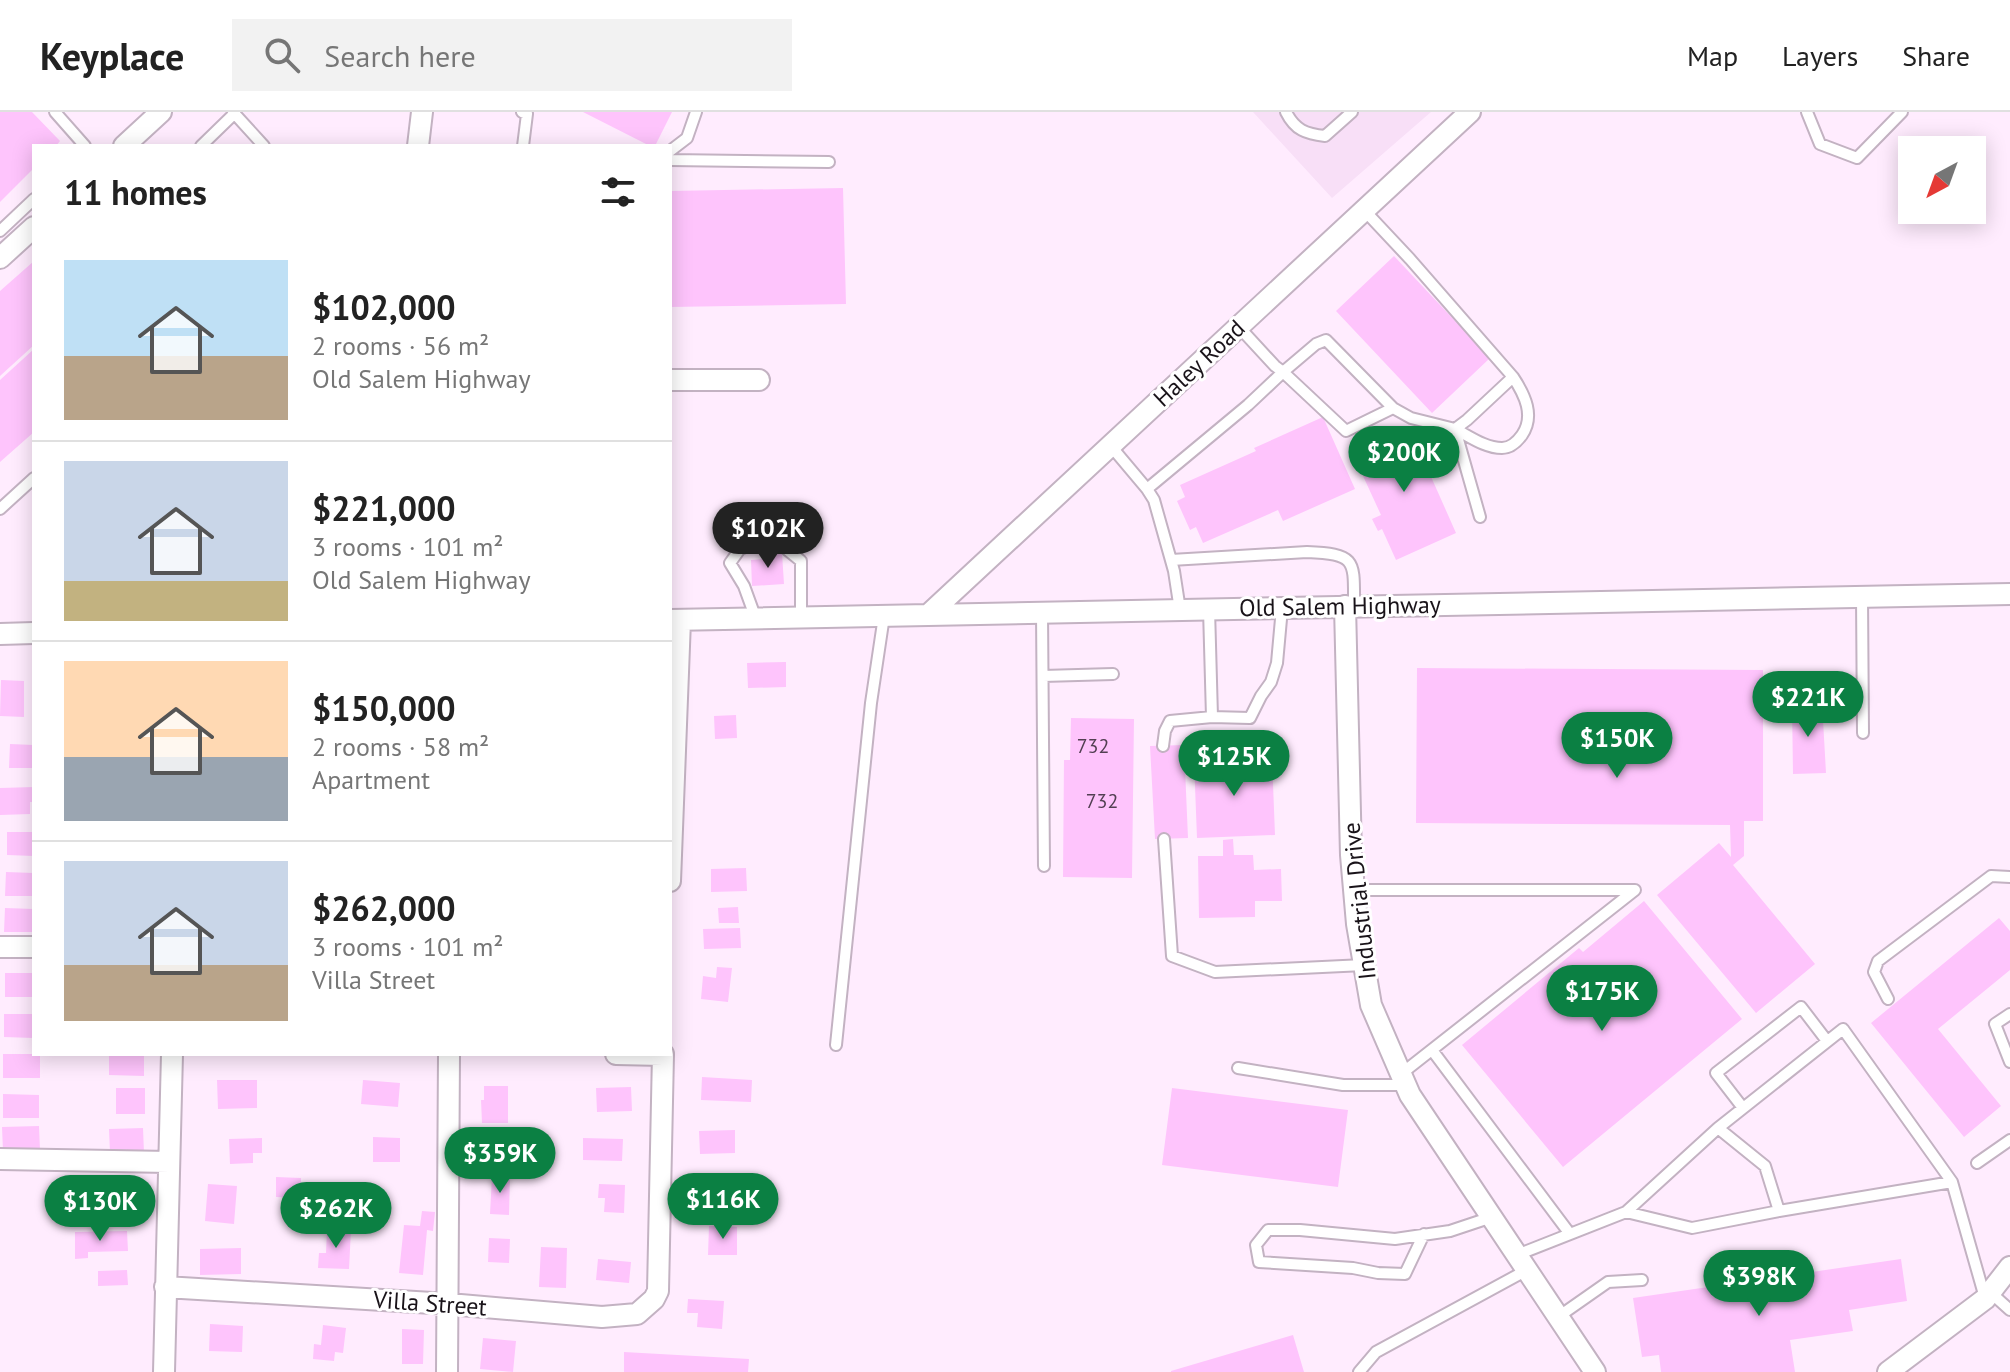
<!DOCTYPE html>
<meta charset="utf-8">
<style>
:root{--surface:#fff;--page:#f2f2f2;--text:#222;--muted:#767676;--line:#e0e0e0;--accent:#0b8043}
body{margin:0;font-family:"PT Sans",sans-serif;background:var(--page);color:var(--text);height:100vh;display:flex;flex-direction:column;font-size:30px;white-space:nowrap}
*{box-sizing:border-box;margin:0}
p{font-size:26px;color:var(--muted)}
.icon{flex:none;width:44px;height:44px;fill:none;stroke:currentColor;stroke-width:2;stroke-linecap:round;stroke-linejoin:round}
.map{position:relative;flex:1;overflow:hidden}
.drawer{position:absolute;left:32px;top:32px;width:640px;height:912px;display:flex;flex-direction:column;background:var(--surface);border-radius:0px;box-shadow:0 4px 20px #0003}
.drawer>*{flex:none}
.needle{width:52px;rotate:221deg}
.buttons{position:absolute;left:1898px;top:24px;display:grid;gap:16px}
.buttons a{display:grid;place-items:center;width:88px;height:88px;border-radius:0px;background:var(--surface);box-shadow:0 4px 20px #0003;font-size:40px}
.price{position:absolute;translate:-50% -68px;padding:0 18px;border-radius:28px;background:var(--accent);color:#fff;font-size:26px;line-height:52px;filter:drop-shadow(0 2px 4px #0008)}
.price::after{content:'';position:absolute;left:50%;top:48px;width:24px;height:18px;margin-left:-12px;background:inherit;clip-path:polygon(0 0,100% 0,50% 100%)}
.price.active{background:#222;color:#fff}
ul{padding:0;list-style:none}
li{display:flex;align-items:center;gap:24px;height:200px;padding:0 32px}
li+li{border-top:2px solid var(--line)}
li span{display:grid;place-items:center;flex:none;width:224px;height:160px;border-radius:0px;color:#555}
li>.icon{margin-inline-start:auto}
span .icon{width:96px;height:96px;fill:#fffc;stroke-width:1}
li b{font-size:34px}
h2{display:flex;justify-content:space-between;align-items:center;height:96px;padding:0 32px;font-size:34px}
header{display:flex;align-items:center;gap:48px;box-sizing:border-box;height:112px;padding:0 40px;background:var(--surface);border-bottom:2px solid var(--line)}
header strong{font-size:38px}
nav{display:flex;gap:44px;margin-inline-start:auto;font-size:28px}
.search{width:560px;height:72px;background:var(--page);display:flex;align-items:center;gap:20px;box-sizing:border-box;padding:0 28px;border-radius:0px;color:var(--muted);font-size:30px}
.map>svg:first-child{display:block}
.built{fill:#f8dff7}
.building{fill:#fec4fc}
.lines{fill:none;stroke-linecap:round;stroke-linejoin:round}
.service-casing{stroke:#c3b2c2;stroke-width:14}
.minor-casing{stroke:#c3b2c2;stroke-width:24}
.service{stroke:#fff;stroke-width:10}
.minor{stroke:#fff;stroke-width:20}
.labels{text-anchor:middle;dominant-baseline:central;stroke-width:6;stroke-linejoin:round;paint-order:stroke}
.number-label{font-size:20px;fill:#523f52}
.street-label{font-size:24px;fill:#191319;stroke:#fff}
</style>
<header>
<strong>Keyplace</strong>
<div class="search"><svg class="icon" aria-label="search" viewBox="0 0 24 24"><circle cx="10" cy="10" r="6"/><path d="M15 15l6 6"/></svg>Search here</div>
<nav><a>Map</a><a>Layers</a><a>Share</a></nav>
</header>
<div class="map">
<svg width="2010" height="1260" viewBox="0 0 2010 1260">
<rect width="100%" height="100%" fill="#ffecfe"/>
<path class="built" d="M1253 0H1431L1332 86Z"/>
<path class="building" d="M0 0H32L60 29 56 34H34V56L0 90Z
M583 0H672L655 34H650Z
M843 76 846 192 670 195V79Z
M1394 144 1490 246 1432 301 1336 199Z
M34 149V233L0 264V179Z
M34 237V320L0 350V268Z
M1323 305 1355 377 1283 409 1278 398 1203 431 1196 415 1190 418 1177 389 1185 385 1180 373 1256 339 1254 336Z
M1409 315 1456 421 1396 448 1382 417 1378 419 1372 407 1381 403 1352 340Z
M782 441 784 472 752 474 751 448 764 447V442Z
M786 550V575L748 576 747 551Z
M1417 556 1763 558V709H1744V744L1733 753 1815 852 1756 901 1657 783 1719 731 1731 745 1730 713 1416 711Z
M1 568 24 569V605L0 604Z
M1822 590 1826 661 1793 662 1792 591Z
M736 603 737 626 715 627 714 604Z
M1071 606 1134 607 1132 766 1063 765 1064 648H1070Z
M10 632 34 633V656H9Z
M1184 633 1188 726 1155 727 1150 634Z
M1272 646 1275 723 1197 726 1194 648Z
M34 675V690H30V702L0 703V676Z
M7 720H34V744L7 743Z
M1233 727 1234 743H1253L1254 758 1281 757 1282 789H1255V805L1199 806 1198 744H1223V728Z
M746 756 747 779 711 780V757Z
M6 760 34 761V784H5Z
M1644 789 1742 907 1563 1055 1462 933 1579 836 1583 840Z
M738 795 739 811H719L718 796Z
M5 796 34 797V820H4Z
M1999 806 2010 819V858L1938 917 2001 994 1964 1025 1871 911Z
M740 816 741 836 704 837 703 817Z
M717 855 732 856 728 890 701 887 703 864 716 866Z
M5 861H34V885H5Z
M4 902H34V926L4 925Z
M3 942H40V966H3Z
M109 942H144V964L109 963Z
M702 965 752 968 751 990 701 988Z
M217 968H257V996L218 997Z
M363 968 400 971 398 995 361 992Z
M484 974H508V1011H482L481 988H484Z
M631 975 632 999 597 1000 596 976Z
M116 976H145V1002H116Z
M1172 976 1348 998 1338 1075 1162 1053Z
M3 982 39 983V1006H3Z
M39 1014 40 1038 3 1039 2 1015Z
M143 1016 144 1041H110L109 1017Z
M735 1018V1041L700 1042 699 1019Z
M373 1025 400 1026V1050H373Z
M262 1026V1041H253V1051L230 1052 229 1027Z
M583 1026 623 1027 622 1049 583 1048Z
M492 1063 510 1064 509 1103 490 1102Z
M276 1065 301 1066V1086L276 1085Z
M208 1072 237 1074 234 1112 205 1109Z
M599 1072 625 1073 624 1101 604 1100 605 1086H598Z
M745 1076V1100L707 1101V1077Z
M422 1099 435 1100 433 1119 427 1118 423 1163 399 1161 404 1113 420 1114Z
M709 1114 737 1115V1143H708Z
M327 1117 351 1118 349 1157 318 1156 319 1141H326Z
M127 1119 128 1139 88 1140V1146L75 1147V1120Z
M489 1126 510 1127 509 1151 488 1150Z
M541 1135 567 1136 566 1176 539 1175Z
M241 1136V1162L200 1163V1137Z
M598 1147 631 1150 629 1171 596 1168Z
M1901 1147 1907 1189 1849 1198 1853 1219 1790 1228 1795 1260H1661L1659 1243 1642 1245 1633 1186Z
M127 1158 128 1173 98 1174V1159Z
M688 1187 724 1189 722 1217 697 1215 698 1201H687Z
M210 1212 243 1214 242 1240 209 1239Z
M323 1213 346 1216 343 1241 335 1240 334 1249 313 1247 314 1232 321 1233Z
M402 1217 424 1218 423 1252H402Z
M1293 1223 1304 1260H1171V1259Z
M483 1226 516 1229 513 1260 480 1257Z
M624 1240 749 1247 748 1260H624Z"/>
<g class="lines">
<defs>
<path id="service" d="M55 0 85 34
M233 0 264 34
M522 0 527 2 523 34
M1286 0C1295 18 1306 22 1325 24L1352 0
M1807 0 1820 32 1857 46 1902 0
M201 34 235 1
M670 39 687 26 696 0
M670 48 829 50
M0 119 34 87
M1239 215 1275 254 1283 260 1316 232 1326 228 1393 296 1411 306 1455 317 1467 308 1513 265 1410 147 1364 98
M1455 317C1469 324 1485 336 1502 336 1510 336 1517 330 1522 323 1535 304 1525 283 1513 265
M1455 317 1480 405
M1110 333 1147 377 1154 388 1174 459 1180 498
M1147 377 1248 293 1283 260 1346 319 1393 296
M0 397 34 366
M1171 448 1307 440C1357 442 1354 448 1354 494
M1862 485 1863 621
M1209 497 1212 605 1250 606 1261 584 1271 570 1277 551 1282 496
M1042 501 1044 754
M756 507 744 474 730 451 740 437 764 428 785 436 801 449V506
M1043 564 1113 562
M1163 634 1165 619 1170 609 1212 605
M1164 727 1172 844 1215 860 1364 853
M1354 778H1635L1401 962
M1888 887 1874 860 1878 849 1991 764 2010 765
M2010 902 1995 912 2010 950
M836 933 871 591 884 504
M1432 938 1570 1122
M1238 956 1343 973H1406
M1743 996 1716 961 1801 895 1827 929
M1718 1016 1765 1054 1779 1099 1952 1070
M1977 1051 2010 1028
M1626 1100 1692 1116 1779 1099
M1424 1122 1405 1162 1378 1161 1353 1156 1259 1150 1256 1133 1268 1118H1300L1395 1127 1450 1119 1492 1105
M1517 1143 1626 1100 1718 1016 1843 917 1952 1070 1985 1186
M1990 1180 2010 1198
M1558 1205 1608 1170 1642 1168
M1359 1260 1376 1240 1527 1158"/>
<path id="minor" d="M124 34 161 0
M418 34 422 0
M0 146 34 115
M670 268H759
M1345 494 1351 743 1357 812 1371 893 1410 983 1595 1260
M928 503 1470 0
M670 508 2010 482
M0 522 34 521
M670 769 680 508
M0 835H34
M616 942 663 943
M0 1047 169 1050
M165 1175 449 1192 602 1205 637 1202 654 1187 658 1179 663 942
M164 1260 172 942
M447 1260 449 942
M1888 1260 1985 1187 2010 1155"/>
</defs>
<use href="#service" class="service-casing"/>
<use href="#minor" class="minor-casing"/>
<use href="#service" class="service"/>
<use href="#minor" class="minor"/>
</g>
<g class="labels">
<g class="number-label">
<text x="1093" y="634">732</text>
<text x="1102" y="689">732</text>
</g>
<g class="street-label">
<text transform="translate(1199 251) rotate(-43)">Haley Road</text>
<text transform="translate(1340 494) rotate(-1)">Old Salem Highway</text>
<text transform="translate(1359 789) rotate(-96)">Industrial Drive</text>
<text transform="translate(430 1191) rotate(4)">Villa Street</text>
</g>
</g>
</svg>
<div class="buttons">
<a><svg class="needle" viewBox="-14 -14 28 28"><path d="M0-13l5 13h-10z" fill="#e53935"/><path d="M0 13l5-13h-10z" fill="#767676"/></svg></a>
</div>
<b class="price" style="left:1404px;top:382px">$200K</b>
<b class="price active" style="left:768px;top:458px">$102K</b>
<b class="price" style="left:1808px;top:627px">$221K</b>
<b class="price" style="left:1617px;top:668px">$150K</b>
<b class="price" style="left:1234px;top:686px">$125K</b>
<b class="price" style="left:1602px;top:921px">$175K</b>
<b class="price" style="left:500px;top:1083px">$359K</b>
<b class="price" style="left:723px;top:1129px">$116K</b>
<b class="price" style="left:100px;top:1131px">$130K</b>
<b class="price" style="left:336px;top:1138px">$262K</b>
<b class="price" style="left:1759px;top:1206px">$398K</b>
<section class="drawer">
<h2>11 homes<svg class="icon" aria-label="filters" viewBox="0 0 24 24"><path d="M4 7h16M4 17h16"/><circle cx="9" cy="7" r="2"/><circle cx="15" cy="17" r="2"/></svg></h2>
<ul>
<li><span style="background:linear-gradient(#bfe0f5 60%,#b9a48a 0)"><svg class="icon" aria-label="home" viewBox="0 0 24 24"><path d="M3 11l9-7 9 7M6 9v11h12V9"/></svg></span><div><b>$102,000</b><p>2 rooms · 56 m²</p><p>Old Salem Highway</p></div></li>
<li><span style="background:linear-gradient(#c9d6e8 75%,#c2b280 0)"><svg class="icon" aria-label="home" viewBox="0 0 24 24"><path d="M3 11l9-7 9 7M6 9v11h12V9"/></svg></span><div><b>$221,000</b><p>3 rooms · 101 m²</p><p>Old Salem Highway</p></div></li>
<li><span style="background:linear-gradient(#ffd9b3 60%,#9aa5b1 0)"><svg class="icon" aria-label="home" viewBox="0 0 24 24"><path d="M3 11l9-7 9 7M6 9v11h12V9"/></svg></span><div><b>$150,000</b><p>2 rooms · 58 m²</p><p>Apartment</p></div></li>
<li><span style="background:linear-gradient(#c9d6e8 65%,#b9a48a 0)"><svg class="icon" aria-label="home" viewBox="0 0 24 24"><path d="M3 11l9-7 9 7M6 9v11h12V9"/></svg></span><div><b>$262,000</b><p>3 rooms · 101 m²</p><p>Villa Street</p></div></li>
</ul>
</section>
</div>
